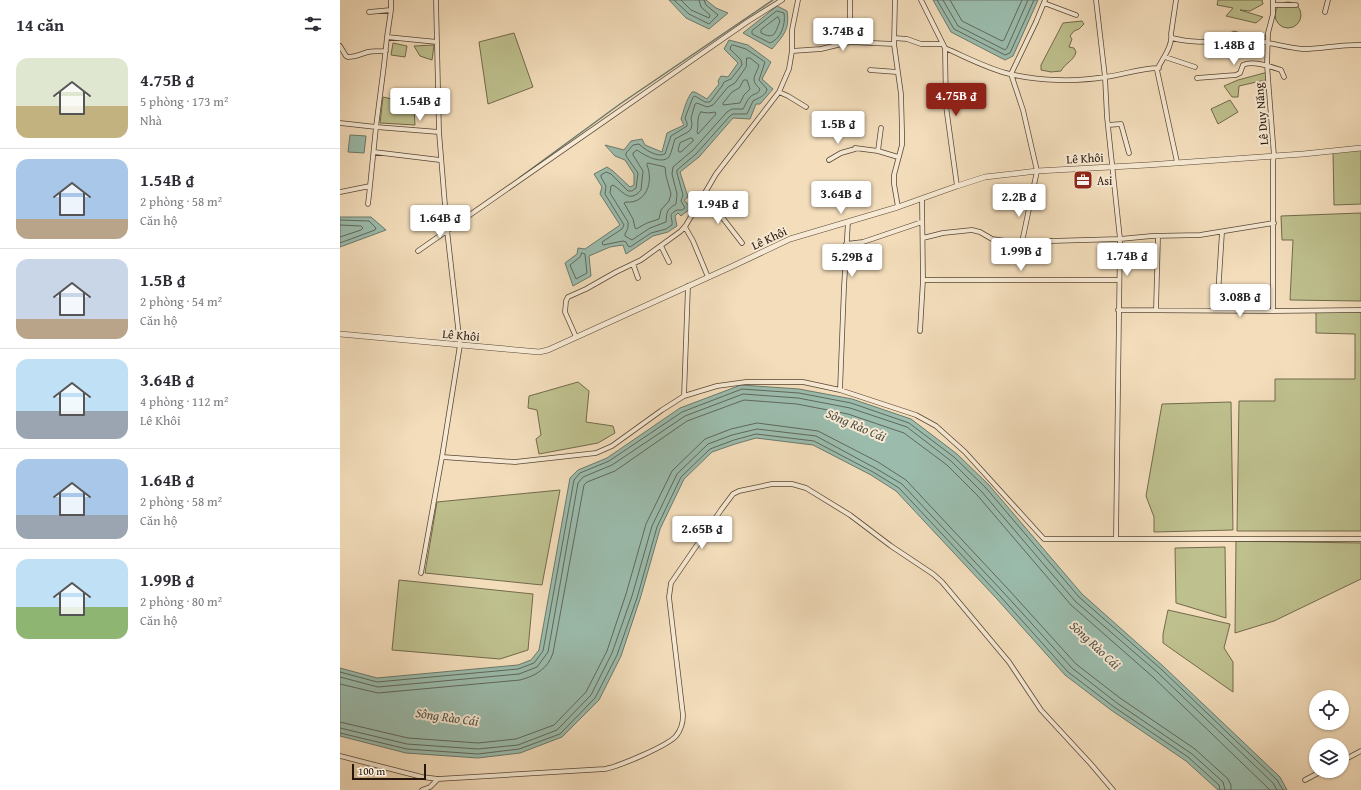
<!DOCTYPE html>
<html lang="vi">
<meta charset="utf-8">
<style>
:root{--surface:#fff;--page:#f2f2f3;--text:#2b2b33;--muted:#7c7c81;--line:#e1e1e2;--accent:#8f2418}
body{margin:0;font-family:"Gentium Book Plus",serif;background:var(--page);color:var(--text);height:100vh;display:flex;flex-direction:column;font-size:15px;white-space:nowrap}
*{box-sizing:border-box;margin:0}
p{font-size:13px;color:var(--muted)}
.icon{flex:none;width:22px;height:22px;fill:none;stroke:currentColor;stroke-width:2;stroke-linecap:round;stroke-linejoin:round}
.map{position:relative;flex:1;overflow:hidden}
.side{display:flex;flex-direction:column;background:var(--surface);width:340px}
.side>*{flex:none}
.fabs{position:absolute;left:969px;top:690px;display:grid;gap:8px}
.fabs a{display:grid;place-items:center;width:40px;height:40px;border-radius:50%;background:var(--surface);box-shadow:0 1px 3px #0004;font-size:20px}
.scale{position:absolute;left:12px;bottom:10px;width:74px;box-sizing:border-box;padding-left:4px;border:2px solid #25150a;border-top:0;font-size:11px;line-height:14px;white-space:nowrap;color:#25150a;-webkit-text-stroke:3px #f7e9d3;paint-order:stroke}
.price{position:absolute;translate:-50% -34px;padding:0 9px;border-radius:4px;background:#fff;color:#222;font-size:13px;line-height:26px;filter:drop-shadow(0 1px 2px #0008)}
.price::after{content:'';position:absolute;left:50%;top:24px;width:12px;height:9px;margin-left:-6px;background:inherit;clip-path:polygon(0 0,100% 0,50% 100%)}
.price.on{background:var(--accent);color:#fff}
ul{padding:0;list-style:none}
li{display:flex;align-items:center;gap:12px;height:100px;padding:0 16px}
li+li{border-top:1px solid var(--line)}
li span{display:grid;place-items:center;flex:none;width:112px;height:80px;border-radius:12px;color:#555}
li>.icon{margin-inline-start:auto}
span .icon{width:48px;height:48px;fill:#fffc;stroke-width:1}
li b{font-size:17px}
h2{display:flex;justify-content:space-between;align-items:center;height:48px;padding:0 16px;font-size:17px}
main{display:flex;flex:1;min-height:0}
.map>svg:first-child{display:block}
.green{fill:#bec08e;stroke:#726a4c}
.water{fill:#9bbcad;stroke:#6c796c}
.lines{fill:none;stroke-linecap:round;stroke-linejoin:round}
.shore{stroke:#60685c;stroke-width:1}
.stream{stroke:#6c796c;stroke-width:1.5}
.minor-casing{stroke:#584736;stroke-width:5.5}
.tertiary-casing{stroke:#584736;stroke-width:6}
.minor{stroke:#f7e9d3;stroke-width:4}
.tertiary{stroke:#f7e9d3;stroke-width:5}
.labels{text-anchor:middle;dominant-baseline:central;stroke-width:4;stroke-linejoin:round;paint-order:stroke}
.street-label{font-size:12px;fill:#25150a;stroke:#f7e9d3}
.poi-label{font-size:12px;fill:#25150a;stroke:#f7e9d3;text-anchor:start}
.water-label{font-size:13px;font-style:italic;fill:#4e4f43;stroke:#f7e9d3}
</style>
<main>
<section class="side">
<h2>14 căn<svg class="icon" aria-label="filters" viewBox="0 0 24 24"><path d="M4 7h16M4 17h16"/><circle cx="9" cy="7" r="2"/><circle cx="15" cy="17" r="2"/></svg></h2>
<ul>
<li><span style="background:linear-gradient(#dfe7d0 60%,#c2b280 0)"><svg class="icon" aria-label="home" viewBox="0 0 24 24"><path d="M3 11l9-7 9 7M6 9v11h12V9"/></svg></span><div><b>4.75B ₫</b><p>5 phòng · 173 m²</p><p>Nhà</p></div></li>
<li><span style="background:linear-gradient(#a9c7e8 75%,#b9a48a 0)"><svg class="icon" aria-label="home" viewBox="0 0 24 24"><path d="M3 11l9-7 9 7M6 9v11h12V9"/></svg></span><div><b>1.54B ₫</b><p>2 phòng · 58 m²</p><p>Căn hộ</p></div></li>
<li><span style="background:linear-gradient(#c9d6e8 75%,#b9a48a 0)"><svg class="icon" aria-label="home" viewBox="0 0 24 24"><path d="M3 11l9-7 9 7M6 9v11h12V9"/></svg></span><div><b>1.5B ₫</b><p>2 phòng · 54 m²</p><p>Căn hộ</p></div></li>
<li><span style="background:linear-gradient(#bfe0f5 65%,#9aa5b1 0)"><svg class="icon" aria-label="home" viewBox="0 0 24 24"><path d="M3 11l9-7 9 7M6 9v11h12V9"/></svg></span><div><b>3.64B ₫</b><p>4 phòng · 112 m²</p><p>Lê Khôi</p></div></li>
<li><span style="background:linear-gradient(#a9c7e8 70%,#9aa5b1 0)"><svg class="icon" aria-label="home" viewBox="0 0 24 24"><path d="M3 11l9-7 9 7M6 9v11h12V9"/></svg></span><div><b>1.64B ₫</b><p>2 phòng · 58 m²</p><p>Căn hộ</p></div></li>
<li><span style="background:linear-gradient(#bfe0f5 60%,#8fb573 0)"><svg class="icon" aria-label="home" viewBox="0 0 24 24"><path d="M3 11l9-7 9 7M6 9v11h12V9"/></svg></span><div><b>1.99B ₫</b><p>2 phòng · 80 m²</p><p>Căn hộ</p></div></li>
</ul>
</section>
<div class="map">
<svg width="1021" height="790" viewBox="0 0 1021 790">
<rect width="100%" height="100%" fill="#f3ddbb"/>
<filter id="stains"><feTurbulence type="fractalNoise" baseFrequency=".005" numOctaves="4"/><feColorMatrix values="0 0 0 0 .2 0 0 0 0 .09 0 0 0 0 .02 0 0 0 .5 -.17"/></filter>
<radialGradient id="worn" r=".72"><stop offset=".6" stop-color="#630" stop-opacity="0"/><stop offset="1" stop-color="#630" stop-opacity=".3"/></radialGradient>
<path class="green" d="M878 0H922L923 4 910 11 900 10 923 17 916 23 886 16 893 8 877 5Z
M935 15a13 13 0 1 1 26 0a13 13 0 1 1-26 0Z
M742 21 744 24 739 29 734 31 730 36 732 39 729 47 734 48 736 52C734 61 725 63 721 71L711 72 701 70V65L723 23Z
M894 31 907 35 927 36V43L915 41 916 56 901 54 903 42 913 41 884 36Z
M174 33 193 87 148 104 139 42Z
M53 43 67 46 65 57 51 55Z
M94 45 92 60 80 56 74 46Z
M928 72 930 79 899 86 898 97H892L884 86 898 80Z
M43 97 75 104 74 108 75 125 40 123Z
M890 100 898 112 878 124 871 109Z
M1021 150V204L994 205 993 151Z
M1021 213V301L950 300 953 240H942L941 216Z
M976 311H1021V531H897L899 401H935V379H1015V334L976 333Z
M238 382 249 391 246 422 273 426 275 433 258 443 199 454 196 439 201 435 197 410 188 408 189 396Z
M891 402 893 530 814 532V517L806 496 822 404Z
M220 490 202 585 85 573 97 502Z
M896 541 1021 543V579L934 621 895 633Z
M885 547 886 618 836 603 835 548Z
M59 580 193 594 188 650 160 659 52 650Z
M828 610 890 624 884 648 893 662V692L823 643V634Z"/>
<path class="water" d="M329 0H366L376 8 388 13 369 29 346 18Z
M593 0H698L673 56 665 60 611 32Z
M437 6 447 11C450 29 444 35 432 49L403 33Z
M389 40 408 45 431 62 422 79 433 89 420 104H416L410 119 393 118 359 157 340 172 348 197 344 200 351 208 341 216 338 213 335 216 337 226 328 232 313 236 286 254 283 245 270 247 249 256 251 276 233 286 225 263 237 254 238 248 245 249 280 225 260 194 262 187 254 174 267 167 273 171 290 187 294 185V174L285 160 275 156 265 145 284 150 291 141 302 139 305 145 322 152 327 133 344 125 341 119C344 110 346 100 352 92H355L367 99 379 84 378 81 381 76 388 77 398 63 384 49Z
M10 135 26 136 24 153 8 152Z
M0 217H31L46 230 0 247Z
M401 385 459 389 512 399 571 419 617 454 649 485 742 594 823 666 940 777 947 790H878L846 761 771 710 725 675 657 599 556 491 531 475 473 445 416 438 395 444 372 452 344 479 320 529 300 599 281 656 259 700 222 737 180 753 138 758 66 753 0 736V668L37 678 178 665 191 660 199 650 230 478 238 470 267 458 340 408Z"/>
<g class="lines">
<path class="shore" d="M334 0 349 14 369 24 378 15 366 5 364 0
M341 0 351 10 369 18 370 15 361 7 359 0
M597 0 614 29 665 55 670 53 694 0
M603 0 618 26 665 50 667 48 688 0
M610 0 622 21 662 41 664 40 682 0
M437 11 444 13C446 24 441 39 430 43L412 34V31Z
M438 17 440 21C435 33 435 40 421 33V30Z
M393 45 406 49 425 62 419 80 427 89C426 96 418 98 413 101L407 114H393L390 116 356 154 337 170V173L343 195 341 201 345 208 342 210H337C327 215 333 217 332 225L326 229 311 233 290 247 288 246 286 242 283 241 263 245 262 242 282 229 284 225 265 194 266 186 261 177V175L266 172 271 174 288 191H292L296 188 298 173 286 156V153L293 145 299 144C304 149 317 158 325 154L331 136 347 126V123L345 118 353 97 355 96 365 102H370L382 86 384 82 391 79 402 65 401 60 390 49 391 46Z
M407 58H410L419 65C416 76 409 79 420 89 418 95 414 93 410 97 407 100 405 106 403 109H392L387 112 353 150 333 167 332 174 337 194 336 204C326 210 327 212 326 222L310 228 292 240 285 236V234L288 228V222L270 193 271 186 273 185C283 191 289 204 301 190L303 171 293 155V153L297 150C304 155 321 165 329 157 332 152 333 144 335 139L348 132 351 129 352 124 351 118 355 104 357 103 367 107 373 105 388 87 395 83 406 67Z
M404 80H407L410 89 404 95 400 103 383 105V103L392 92 399 88Z
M361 112 368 113 375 112 376 114 358 134 357 132C359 125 356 117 361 112Z
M351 138 353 139V141L341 152H339L338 150 340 143Z
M308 163 325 167 326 176 331 194 329 201 321 210 319 219 307 223 296 229 295 228 293 219 284 203 286 202C306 204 314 182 307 165Z
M0 220 29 221 36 228 35 230 0 243
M0 225 21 226 23 228 21 230 0 237
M242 253 245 254 247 273 236 279 230 265 240 257Z
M0 672 37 682 178 669 194 663 203 651 234 480 240 473 269 461 342 412 402 389 459 393 511 403 569 423 614 457 646 488 739 597 821 669 937 780 943 790
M0 677 38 687 179 674 197 667 208 652 238 483 243 477 272 465 345 416 403 394 458 398 510 408 567 427 611 461 642 492 735 601 817 672 933 783 937 790
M0 684 38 693 180 680C195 676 208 669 213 653L244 485 247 482 275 471 347 421 404 400 457 404 508 414 564 433 607 465 638 496 731 605 813 677 930 790
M0 722 68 738 138 743 176 739 214 725 246 692 267 651 286 594 306 524 332 471 365 439 391 429 417 423 478 431 538 462 566 480 668 589 736 664 780 698 855 749 888 779 891 785V790
M0 728 67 744 138 749 178 745 217 730 251 695 272 653 292 596 312 526 337 474 368 444 392 435 417 429 476 436 535 468 562 484 664 593 732 668 777 703 852 754 883 782 885 790
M0 733 67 749 138 754 179 749 220 734 255 698 277 655 297 598 317 527 341 477 370 449 394 440 416 434 474 441 533 472 559 488 660 596 728 672 774 707 848 757 879 785 880 790"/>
<path class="stream" d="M179 178 280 104 433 0"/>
<defs>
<path id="minor" d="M510 0V42
M555 0 554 44 561 94 562 131V145L554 175V184L558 207
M581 0 603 44
M756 0 765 77 767 117 780 239 776 538
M836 0 831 34C833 46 822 59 817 70L837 162
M933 0V14L928 33 927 65 934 156 933 161V311
M704 3 736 15
M933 5H956
M29 12 51 10
M985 12 988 0
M47 37 97 42
M554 38 567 39 581 44H603L605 48C626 57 648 69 670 74 699 81 736 82 765 77 783 75 800 68 819 68
M832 38C858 45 887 40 915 41 931 42 946 48 963 49 982 49 1001 44 1021 45
M0 46 6 56 8 57C16 57 21 54 28 52 34 51 40 51 46 51
M605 48 606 106 617 186
M452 51 481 49 510 42 554 44
M825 57 855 67
M530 70 557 72
M857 78 896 75 900 73 903 65C913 60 932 67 941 70L944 77
M439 92 448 96 466 107
M0 123 36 127 44 65 47 37 51 10V0
M768 125 781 124 789 153
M515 148 538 151 558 157
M538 151 541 128
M34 152 100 160
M489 160 501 153 515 149
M0 192 30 186 36 127 99 132 96 0
M362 198 375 208 402 243
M28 204 30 186
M345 227 353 241 368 277
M583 238 603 233 632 230 640 232 652 239 673 242 780 239 812 236 860 235 934 223
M682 242 697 171 683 110 671 74 696 22 705 0
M506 244 523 242 582 222
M321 246 329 262
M78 251 407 22 442 0
M293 264 298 278
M583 280H779
M778 310 933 311 1021 310
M816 310 818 237
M877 310 882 232
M580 331 583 280 582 199
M236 337 225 312 226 301 228 297 246 289 276 272 301 260 341 231 346 225 376 174 439 92 449 69 452 51V30L458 0
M500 390 576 415 596 426 625 452 704 539H1021
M344 396 377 386 406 382H463L500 390 504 287 508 222
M102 457 175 462 256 453 272 446 322 410 344 396 348 286
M81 573 102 457 120 345 107 230 99 132
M0 756 82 777 98 779 265 769C280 766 327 746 336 736 341 730 343 723 343 715L329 597 331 583 381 510 393 494 399 491 432 484H452L466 488 510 515 551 546 593 574 602 582 669 662 701 710 750 763 773 790
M1002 761 1021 751
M965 780 982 771
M82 790 90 787 98 779"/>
<path id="tertiary" d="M0 334 199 352 208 350 393 266 450 239 558 207 617 186 645 177 697 171 807 165 963 154 1021 148"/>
</defs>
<use href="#minor" class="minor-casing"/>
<use href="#tertiary" class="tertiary-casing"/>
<use href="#minor" class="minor"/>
<use href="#tertiary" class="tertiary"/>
</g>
<defs>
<symbol id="office-square" viewBox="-11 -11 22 22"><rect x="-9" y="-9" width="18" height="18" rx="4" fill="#8f2418" stroke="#f7e9d3"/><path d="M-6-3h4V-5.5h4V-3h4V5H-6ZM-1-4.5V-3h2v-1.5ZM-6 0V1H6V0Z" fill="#fff"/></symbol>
</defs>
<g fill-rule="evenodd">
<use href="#office-square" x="732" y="169" width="22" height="22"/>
</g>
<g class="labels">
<g class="street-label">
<text transform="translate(921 114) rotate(-95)">Lê Duy Năng</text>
<text transform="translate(745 158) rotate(-3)">Lê Khôi</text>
<text transform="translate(429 238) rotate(-25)">Lê Khôi</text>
<text transform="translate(121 335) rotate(5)">Lê Khôi</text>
</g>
<g class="poi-label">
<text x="757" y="180">Asi</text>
</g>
<g class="water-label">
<text transform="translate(516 425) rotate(23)">Sông Rào Cái</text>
<text transform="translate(755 645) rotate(43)">Sông Rào Cái</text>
<text transform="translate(107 717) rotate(8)">Sông Rào Cái</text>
</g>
</g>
<rect width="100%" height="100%" filter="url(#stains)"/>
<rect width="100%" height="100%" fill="url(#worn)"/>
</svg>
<div class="fabs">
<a><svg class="icon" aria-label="locate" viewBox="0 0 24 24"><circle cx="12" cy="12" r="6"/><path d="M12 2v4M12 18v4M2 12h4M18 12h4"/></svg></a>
<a><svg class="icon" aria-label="layers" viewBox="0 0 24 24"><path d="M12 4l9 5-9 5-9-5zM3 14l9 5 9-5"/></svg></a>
</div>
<div class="scale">100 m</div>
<b class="price" style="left:503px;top:52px">3.74B ₫</b>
<b class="price" style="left:894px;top:66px">1.48B ₫</b>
<b class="price on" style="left:616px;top:117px">4.75B ₫</b>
<b class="price" style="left:80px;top:122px">1.54B ₫</b>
<b class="price" style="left:498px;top:145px">1.5B ₫</b>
<b class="price" style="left:501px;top:215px">3.64B ₫</b>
<b class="price" style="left:679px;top:218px">2.2B ₫</b>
<b class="price" style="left:378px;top:225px">1.94B ₫</b>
<b class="price" style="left:100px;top:239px">1.64B ₫</b>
<b class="price" style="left:681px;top:272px">1.99B ₫</b>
<b class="price" style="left:787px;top:277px">1.74B ₫</b>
<b class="price" style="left:512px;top:278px">5.29B ₫</b>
<b class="price" style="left:900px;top:318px">3.08B ₫</b>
<b class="price" style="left:362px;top:550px">2.65B ₫</b>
</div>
</main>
